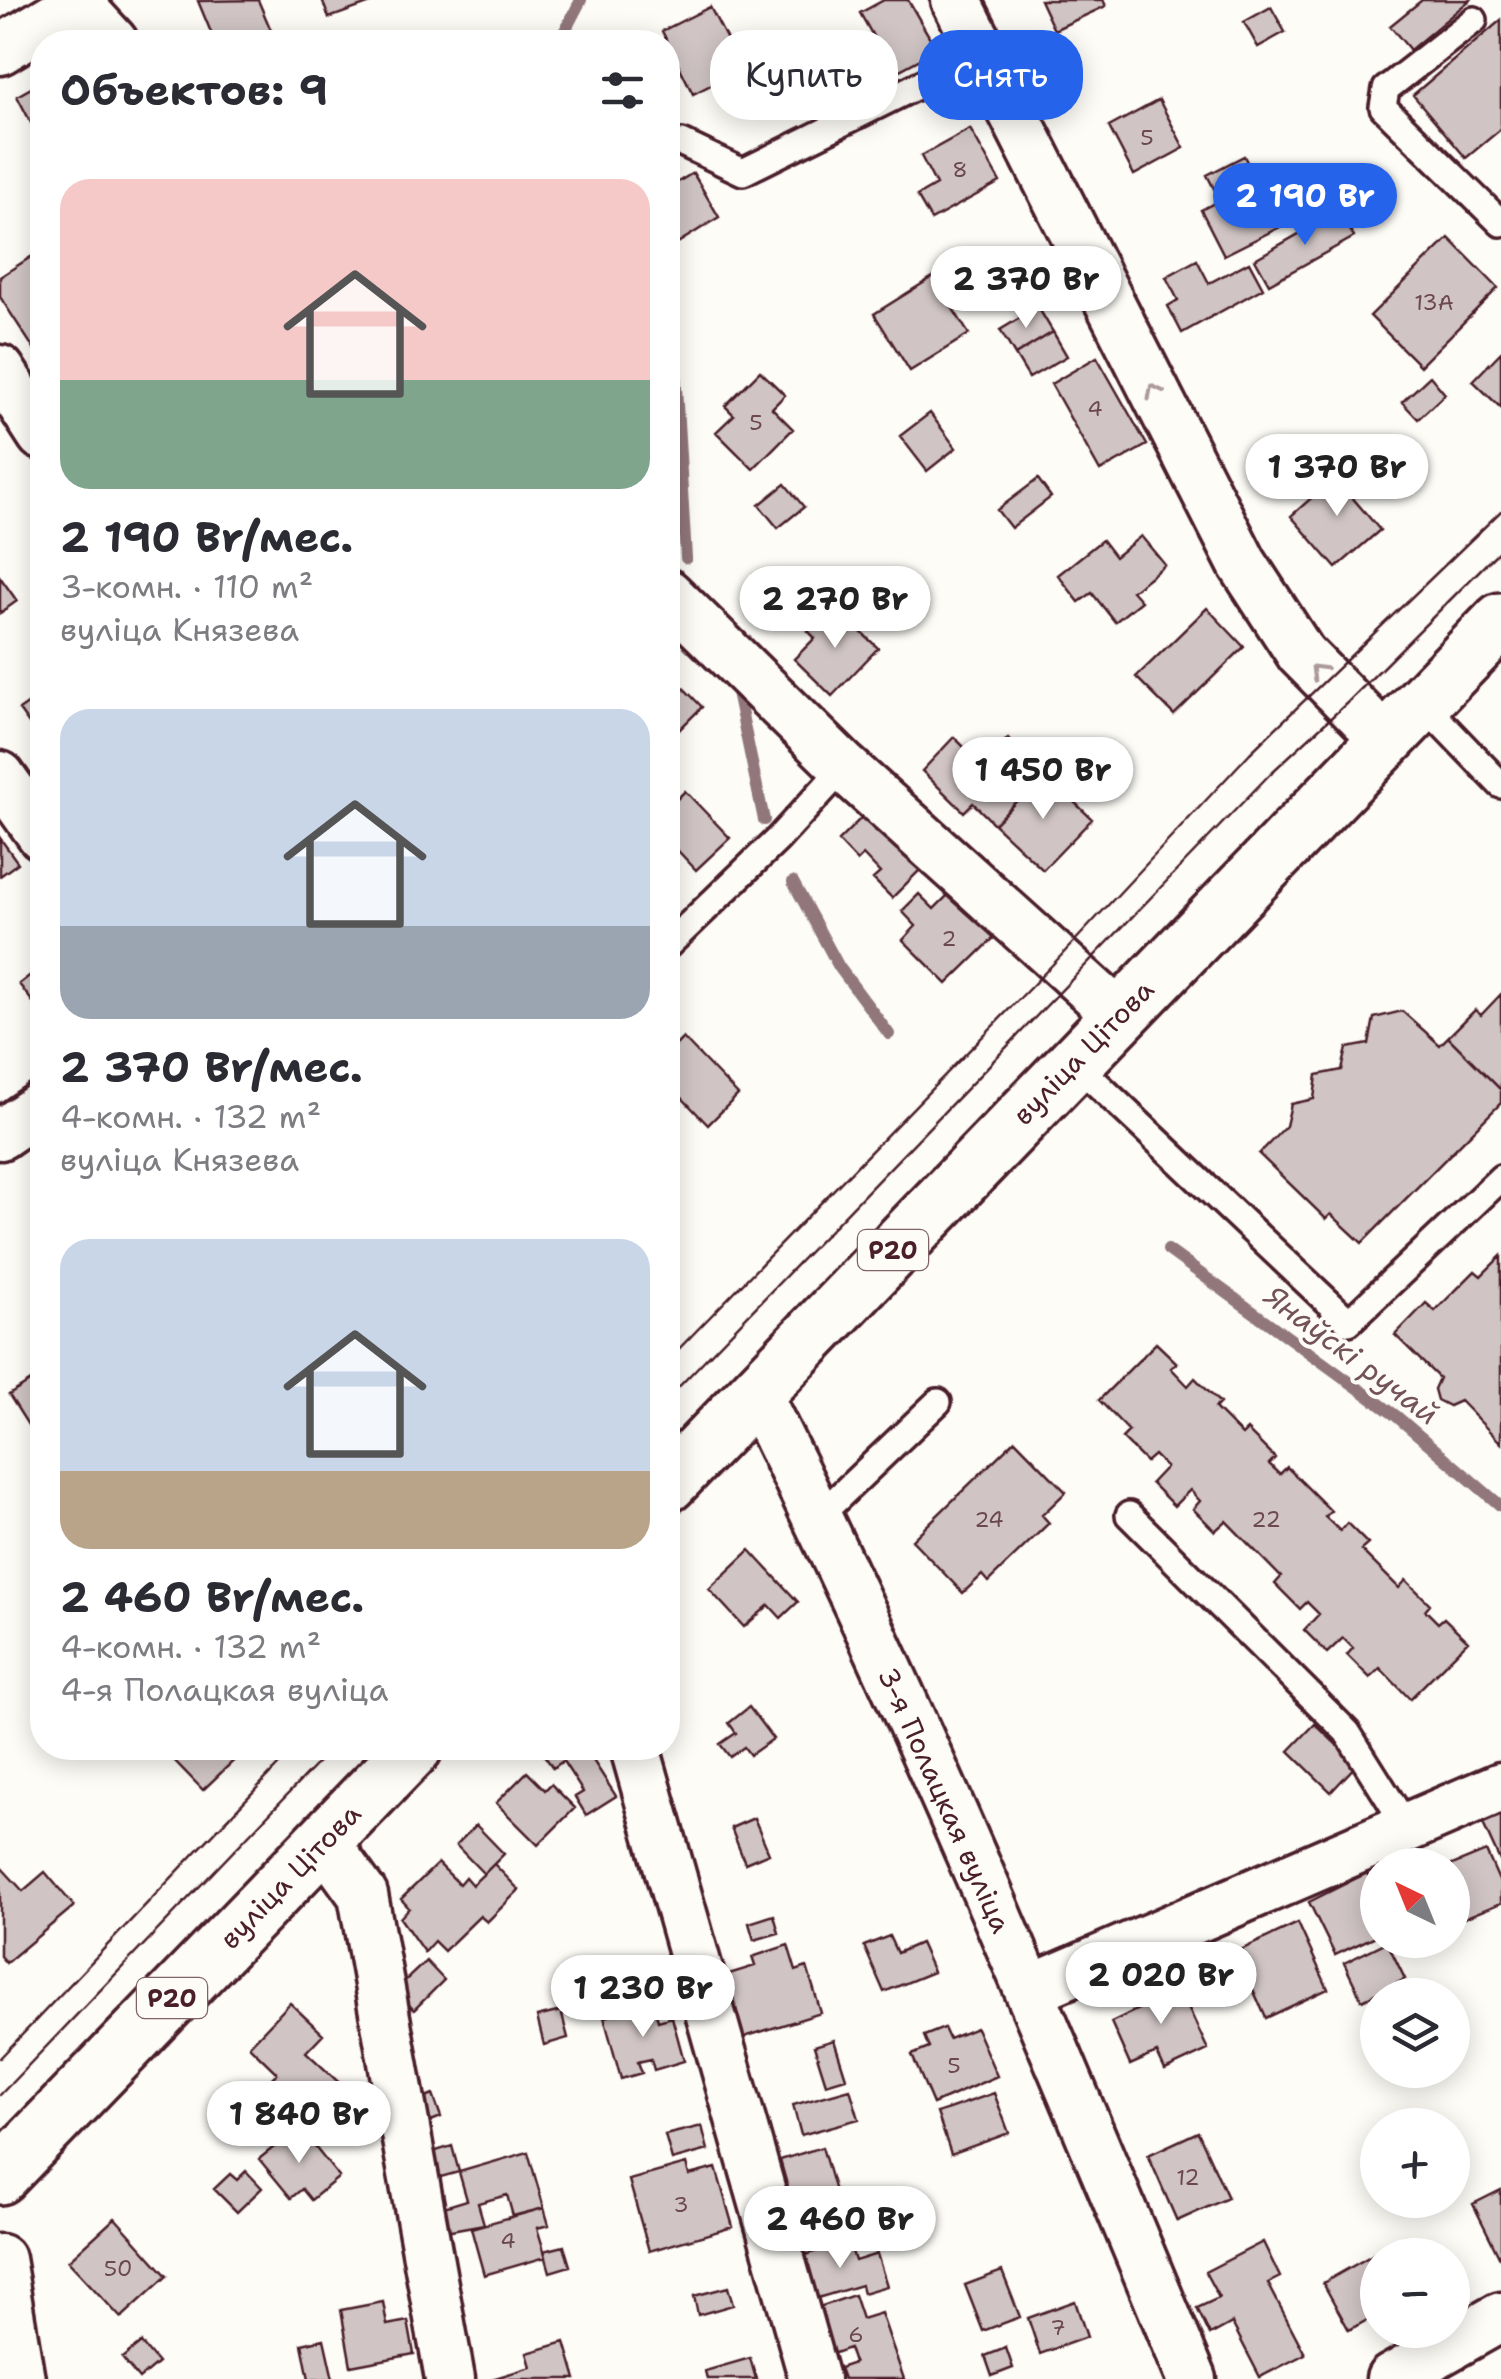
<!DOCTYPE html>
<html lang="ru">
<meta charset="utf-8">
<style>
:root{--surface:#fff;--page:#f7f7f7;--text:#2b2b33;--muted:#7c7c81;--accent:#2563eb}
body{margin:0;font-family:"Shantell Sans",sans-serif;background:var(--page);color:var(--text);height:100vh;display:flex;flex-direction:column;font-size:38px;white-space:nowrap}
*{box-sizing:border-box;margin:0}
p{font-size:32px;color:var(--muted)}
.icon{flex:none;width:55px;height:55px;fill:none;stroke:currentColor;stroke-width:2;stroke-linecap:round;stroke-linejoin:round}
.map{position:relative;flex:1;overflow:hidden}
.drawer{position:absolute;left:30px;top:30px;width:650px;height:1730px;display:flex;flex-direction:column;background:var(--surface);border-radius:40px;box-shadow:0 5px 25px #0003}
.drawer>*{flex:none}
.guide{position:absolute;left:710px;top:30px;width:640px;height:90px;display:flex;gap:20px}
.needle{width:65px;rotate:317deg}
.fabs{position:absolute;left:1360px;top:1848px;display:grid;gap:20px}
.fabs a{display:grid;place-items:center;width:110px;height:110px;border-radius:50%;background:var(--surface);box-shadow:0 5px 25px #0003;font-size:50px}
.price{position:absolute;translate:-50% -85px;padding:0 22px;border-radius:35px;background:#fff;color:#222;font-size:32px;line-height:65px;filter:drop-shadow(0 2px 5px #0008)}
.price::after{content:'';position:absolute;left:50%;top:60px;width:30px;height:22px;margin-left:-15px;background:inherit;clip-path:polygon(0 0,100% 0,50% 100%)}
.price.on{background:var(--accent);color:#fff}
ul{padding:0;list-style:none}
li{display:grid;align-content:center;gap:20px;height:530px;padding:0 30px}
li span{display:grid;place-items:center;height:310px;border-radius:30px;color:#555}
li>.icon{margin-inline-start:auto}
span .icon{width:180px;height:180px;fill:#fffc;stroke-width:1}
li b{font-size:42px}
h2{display:flex;justify-content:space-between;align-items:center;height:120px;padding:0 30px;font-size:42px}
.pill{padding:0 35px;border-radius:40px;background:var(--surface);box-shadow:0 5px 25px #0003;font-size:35px;line-height:90px}
.pill.on{background:var(--accent);color:#fff}
.map>svg:first-child{display:block}
.lines{fill:none;stroke-linecap:round;stroke-linejoin:round}
.stream{stroke:#91777b;stroke-width:12}
.building{fill:#d0c5c4;stroke:#4a1f2b;stroke-width:2.5}
.lane-casing{stroke:#4a1f2b;stroke-width:32}
.street-casing{stroke:#4a1f2b;stroke-width:55}
.primary-casing{stroke:#4a1f2b;stroke-width:62}
.lane{stroke:#fdfcf7;stroke-width:25}
.street{stroke:#fdfcf7;stroke-width:48}
.primary{stroke:#fdfcf7;stroke-width:55}
.tram{stroke:#4a1f2b;stroke-width:2.5}
.oneway{stroke:#ac999b}
.labels{text-anchor:middle;dominant-baseline:central;stroke-width:8;stroke-linejoin:round;paint-order:stroke}
.number-label{font-size:22px;fill:#6c4851}
.shield{fill:#fdfcf7;stroke:#806168;stroke-width:2.5}
.shield-label{font-size:25px;font-weight:bold;fill:#4a1f2b}
.street-label{font-size:28px;fill:#4a1f2b;stroke:#fdfcf7}
.water-label{font-size:30px;font-style:italic;fill:#73525a;stroke:#fdfcf7}
</style>
<div class="map">
<svg width="1501" height="2379" viewBox="0 0 1501 2379">
<rect width="100%" height="100%" fill="#fdfcf7"/>
<filter id="ink" filterUnits="userSpaceOnUse"><feTurbulence type="fractalNoise" baseFrequency=".01" numOctaves="2"/><feDisplacementMap in="SourceGraphic" scale="20" xChannelSelector="R" yChannelSelector="G"/><feConvolveMatrix kernelMatrix="1 2 1 2 8 2 1 2 1" color-interpolation-filters="sRGB"/></filter>
<g filter="url(#ink)">
<g class="lines">
<path class="stream" d="M559 42 581 0
M668 331 673 336 686 558
M736 687 764 820
M793 882 839 967 889 1034
M1168 1250 1395 1415 1501 1506"/>
</g>
<path class="building" d="M258 0 276 42H215L198 1Z
M322 0H379L329 18Z
M884 0H908L937 50 894 73 860 13Z
M1040 0H1103L1106 6 1054 30Z
M1422 0H1470L1410 50 1390 26Z
M710 7 742 69 693 94 662 31Z
M1271 7 1285 32 1258 47 1244 22Z
M1501 20V129L1466 158 1413 95Z
M42 82V139L40 140 17 96Z
M1159 100 1184 148 1134 175 1109 127Z
M970 129 1000 182 931 220 917 196 936 185 921 156Z
M1244 156 1280 227 1224 255 1201 210 1220 200 1207 175Z
M693 173 719 217 668 249V188Z
M1339 211 1354 237 1269 284 1255 259Z
M1449 238 1498 288 1420 366 1370 316Z
M40 251 42 347 36 352 0 297V277Z
M1197 260 1209 283 1249 262 1263 288 1182 333 1168 306 1178 300 1166 277Z
M933 277 969 334 910 371 874 314Z
M1038 307 1053 332 1015 355 1000 330Z
M1053 332 1067 356 1029 378 1015 355Z
M1501 352V408L1473 381Z
M1097 357 1147 445 1100 471 1051 384Z
M760 371 785 395 772 408 793 429 753 469 716 432 734 415 725 406Z
M1430 376 1445 394 1418 419 1402 402Z
M930 413 956 448 927 471 900 436Z
M1346 467 1362 486 1351 496 1380 530 1336 568 1291 516Z
M1038 479 1051 497 1011 528 997 510Z
M785 484 804 507 778 528 759 505Z
M1141 536 1165 565 1132 591 1141 601 1115 622 1092 593 1079 602 1058 575 1102 540 1115 557Z
M0 577 17 601 0 613Z
M833 605 878 648 832 696 794 659 815 638 808 631Z
M1207 608 1244 647 1174 715 1136 677Z
M668 672 702 707 668 741Z
M42 694V742L19 710Z
M954 737 982 765 1008 738 1044 773 994 824 973 803 964 812 922 771Z
M1044 773 1092 819 1043 870 994 824Z
M685 791 730 838 696 870 668 840V808Z
M866 813 921 869 892 898 873 879 880 873 863 855 857 861 838 841Z
M0 838 18 863 0 876Z
M951 892 995 937 947 984 903 940 916 926 902 911 919 894 934 909Z
M42 966V1014L19 984Z
M1501 994V1090L1448 1037 1475 1010 1481 1015Z
M1402 1011 1440 1045 1448 1037 1501 1090V1103L1362 1243 1331 1214 1326 1219 1259 1154 1286 1126 1291 1104 1314 1099 1317 1075 1342 1070 1347 1048 1369 1044 1374 1018Z
M683 1038 738 1095 708 1125 668 1083V1053Z
M1501 1256V1443L1460 1401 1449 1406 1437 1400 1434 1389 1439 1378 1395 1335 1426 1303 1435 1311 1475 1271 1481 1276Z
M1156 1343 1177 1363 1171 1368 1188 1386 1195 1378 1220 1403 1215 1408 1242 1435 1247 1430 1275 1458 1269 1464 1280 1474 1287 1467 1331 1511 1325 1517 1340 1531 1347 1523 1368 1544 1361 1550 1399 1588 1406 1580 1430 1604 1425 1610 1438 1623 1444 1618 1468 1641 1410 1699 1380 1668 1370 1678 1347 1655 1353 1648 1343 1638 1327 1653 1304 1630 1319 1614 1307 1602 1300 1609 1275 1584 1281 1577 1226 1521 1215 1531 1193 1509 1200 1501 1190 1490 1174 1506 1151 1483 1166 1467 1154 1455 1146 1462 1122 1438 1129 1431 1099 1400Z
M42 1374V1442L40 1444 9 1395Z
M1015 1440 1066 1492 1042 1515 1049 1523 988 1582 982 1575 963 1593 912 1540Z
M750 1550 798 1602 781 1618 769 1605 744 1627 709 1589Z
M749 1707 773 1739 750 1755 744 1747 730 1757 720 1744 736 1733 729 1723Z
M1315 1724 1357 1764 1331 1792 1289 1751Z
M185 1748H247L203 1790 173 1759Z
M552 1748H585L616 1796 586 1815 575 1797 583 1792 563 1761 553 1768 544 1755Z
M527 1772 545 1790 551 1784 575 1808 538 1845 496 1803Z
M1501 1807V1863L1480 1817Z
M754 1818 769 1853 745 1863 731 1828Z
M476 1825 504 1854 484 1874 456 1845Z
M1486 1851 1501 1885V1903L1452 1923V1865Z
M438 1863 459 1884 465 1877 472 1885 494 1864 519 1890 487 1922 480 1916 444 1951 434 1941 424 1952 400 1918 409 1908 401 1899Z
M0 1866 23 1891 45 1872 74 1906 6 1963 0 1956Z
M1367 1873 1378 1895V1935L1335 1955 1309 1902Z
M774 1915 779 1933 754 1940 749 1923Z
M1298 1923 1328 1989 1266 2018 1236 1952Z
M889 1936 897 1953 920 1943 933 1972 884 1992 864 1946Z
M1387 1942 1405 1979 1362 2000 1344 1963Z
M788 1945 796 1971 807 1967 821 2013 738 2039 719 1977 755 1966 752 1957Z
M426 1961 444 1980 414 2010 395 1990Z
M1172 1972 1208 2050 1165 2070 1157 2053 1130 2065 1111 2022 1149 2004 1142 1987Z
M290 2003 323 2034 306 2052 347 2090 314 2124 269 2081 277 2073 249 2046Z
M654 2004 658 2021 672 2017 684 2061 654 2070 651 2059 638 2062 642 2073 621 2079 604 2017Z
M561 2011 568 2038 544 2045 537 2017Z
M944 2028 949 2039 976 2028 997 2076 933 2104 912 2055 929 2048 924 2036Z
M834 2040 846 2078 826 2084 814 2046Z
M850 2089 859 2119 801 2135 793 2105Z
M994 2093 1009 2133 951 2154 937 2113Z
M433 2095 441 2117 419 2126 411 2104Z
M702 2126 708 2150 672 2160 665 2135Z
M299 2127 339 2177 311 2200 302 2189 291 2198 259 2159Z
M1198 2132 1228 2198 1177 2221 1148 2155Z
M452 2146 459 2172 430 2180 423 2155Z
M822 2147 846 2229 803 2241 780 2160Z
M528 2152 544 2208 513 2216 507 2195 478 2203 484 2224 440 2232 434 2210 467 2200 459 2172Z
M686 2164 689 2175 716 2168 733 2227 649 2251 629 2180Z
M246 2171 262 2188 237 2212 214 2189 230 2174 237 2180Z
M1501 2190V2258H1500L1473 2204Z
M544 2208 549 2225 537 2228 546 2257 484 2275 471 2228Z
M115 2218 167 2276 121 2318 68 2261Z
M1404 2237 1414 2255H1378V2314L1349 2330 1323 2283Z
M849 2241 855 2261 877 2254 887 2286 863 2293 861 2285 811 2300 798 2257Z
M1263 2242 1280 2277 1268 2283 1305 2354 1260 2377 1232 2323 1210 2335 1197 2308 1219 2298 1205 2272Z
M564 2246 570 2266 550 2272 544 2251Z
M1002 2271 1020 2317 983 2331 965 2285Z
M728 2287 733 2305 698 2315 694 2296Z
M854 2295 862 2319 881 2313 904 2379H843L839 2368 854 2363 849 2348 832 2354 816 2308Z
M1075 2301 1087 2337 1040 2354 1028 2318Z
M383 2302 387 2325 408 2321 414 2354 351 2366 341 2310Z
M324 2339 333 2379H309L302 2344Z
M565 2342 576 2379H492L531 2367 527 2353Z
M141 2343 158 2363 139 2379 122 2358Z
M1006 2348 1013 2368 992 2376 985 2356Z
M750 2358 756 2379H707L705 2371Z"/>
<g class="lines">
<defs>
<path id="lane" d="M1474 20 1386 89 1383 107 1501 223
M682 143 743 172 983 53
M1422 703 1501 785
M668 945 777 840 844 767
M1074 1062 1349 1322 1501 1178
M1129 1515 1347 1732 1406 1826
M818 1517 938 1402"/>
<path id="street" d="M956 0 1242 563 1301 654 1386 740
M77 3 113 42
M0 50 83 0
M0 370 42 435
M668 594 844 767 1119 1015
M0 776 42 835
M0 1135 42 1106
M756 1393C917 1714 1054 2047 1192 2379
M635 1748 814 2379
M324 1841 363 1895 450 2379
M1030 1990 1501 1787
M0 2259 20 2379
M1391 2379 1501 2317"/>
<path id="primary" d="M668 1484 1501 621
M0 2176 414 1748"/>
</defs>
<use href="#lane" class="lane-casing"/>
<use href="#street" class="street-casing"/>
<use href="#primary" class="primary-casing"/>
<use href="#lane" class="lane"/>
<use href="#street" class="street"/>
<use href="#primary" class="primary"/>
<path class="tram" d="M668 1360 1057 960 1250 753 1501 511
M668 1398 1271 773 1348 702 1501 549
M0 2058 295 1748
M0 2095 332 1748"/>
</g>
<defs><path id="oneway-chevron" d="M-2-3.5L2.5 0L-2 3.5" fill="none" stroke-width="1.6" stroke-linecap="round" stroke-linejoin="round" transform="scale(2.5)"/></defs>
<g class="oneway">
<use href="#oneway-chevron" transform="translate(1154 391) rotate(-117)"/>
<use href="#oneway-chevron" transform="translate(1317 671) rotate(-135)"/>
</g>
</g>
<g class="labels">
<g class="number-label">
<text x="1147" y="137">5</text>
<text x="960" y="169">8</text>
<text x="1434" y="302">13А</text>
<text x="1095" y="408">4</text>
<text x="756" y="422">5</text>
<text x="949" y="938">2</text>
<text x="989" y="1519">24</text>
<text x="1266" y="1519">22</text>
<text x="954" y="2065">5</text>
<text x="1188" y="2177">12</text>
<text x="681" y="2204">3</text>
<text x="508" y="2240">4</text>
<text x="118" y="2268">50</text>
<text x="1058" y="2327">7</text>
<text x="856" y="2334">6</text>
</g>
<g class="shield">
<rect x="858" y="1230" width="70" height="40" rx="8"/>
<rect x="137" y="1978" width="70" height="40" rx="8"/>
</g>
<g class="shield-label">
<text x="893" y="1250">Р20</text>
<text x="172" y="1998">Р20</text>
</g>
<g class="street-label">
<text transform="translate(1083 1052) rotate(-46)">вуліца Цітова</text>
<text transform="translate(945 1800) rotate(66)">3-я Полацкая вуліца</text>
<text transform="translate(290 1876) rotate(-46)">вуліца Цітова</text>
</g>
<g class="water-label">
<text transform="translate(1352 1355) rotate(37)">Янаўскі ручай</text>
</g>
</g>
</svg>
<div class="fabs">
<a><svg class="needle" viewBox="-14 -14 28 28"><path d="M0-13l5 13h-10z" fill="#e53935"/><path d="M0 13l5-13h-10z" fill="#7c7c81"/></svg></a>
<a><svg class="icon" aria-label="layers" viewBox="0 0 24 24"><path d="M12 4l9 5-9 5-9-5zM3 14l9 5 9-5"/></svg></a>
<a>+</a>
<a>−</a>
</div>
<b class="price on" style="left:1305px;top:248px">2 190 Br</b>
<b class="price" style="left:1026px;top:331px">2 370 Br</b>
<b class="price" style="left:1337px;top:519px">1 370 Br</b>
<b class="price" style="left:835px;top:651px">2 270 Br</b>
<b class="price" style="left:1043px;top:822px">1 450 Br</b>
<b class="price" style="left:1161px;top:2027px">2 020 Br</b>
<b class="price" style="left:643px;top:2040px">1 230 Br</b>
<b class="price" style="left:299px;top:2166px">1 840 Br</b>
<b class="price" style="left:840px;top:2271px">2 460 Br</b>
<div class="guide">
<a class="pill">Купить</a>
<a class="pill on">Снять</a>
</div>
<section class="drawer">
<h2>Объектов: 9<svg class="icon" aria-label="filters" viewBox="0 0 24 24"><path d="M4 7h16M4 17h16"/><circle cx="9" cy="7" r="2"/><circle cx="15" cy="17" r="2"/></svg></h2>
<ul>
<li><span style="background:linear-gradient(#f6c9c9 65%,#7fa58c 0)"><svg class="icon" aria-label="home" viewBox="0 0 24 24"><path d="M3 11l9-7 9 7M6 9v11h12V9"/></svg></span><div><b>2 190 Br/мес.</b><p>3-комн. · 110 m²</p><p>вуліца Князева</p></div></li>
<li><span style="background:linear-gradient(#c9d6e8 70%,#9aa5b1 0)"><svg class="icon" aria-label="home" viewBox="0 0 24 24"><path d="M3 11l9-7 9 7M6 9v11h12V9"/></svg></span><div><b>2 370 Br/мес.</b><p>4-комн. · 132 m²</p><p>вуліца Князева</p></div></li>
<li><span style="background:linear-gradient(#c9d6e8 75%,#b9a48a 0)"><svg class="icon" aria-label="home" viewBox="0 0 24 24"><path d="M3 11l9-7 9 7M6 9v11h12V9"/></svg></span><div><b>2 460 Br/мес.</b><p>4-комн. · 132 m²</p><p>4-я Полацкая вуліца</p></div></li>
</ul>
</section>
</div>
